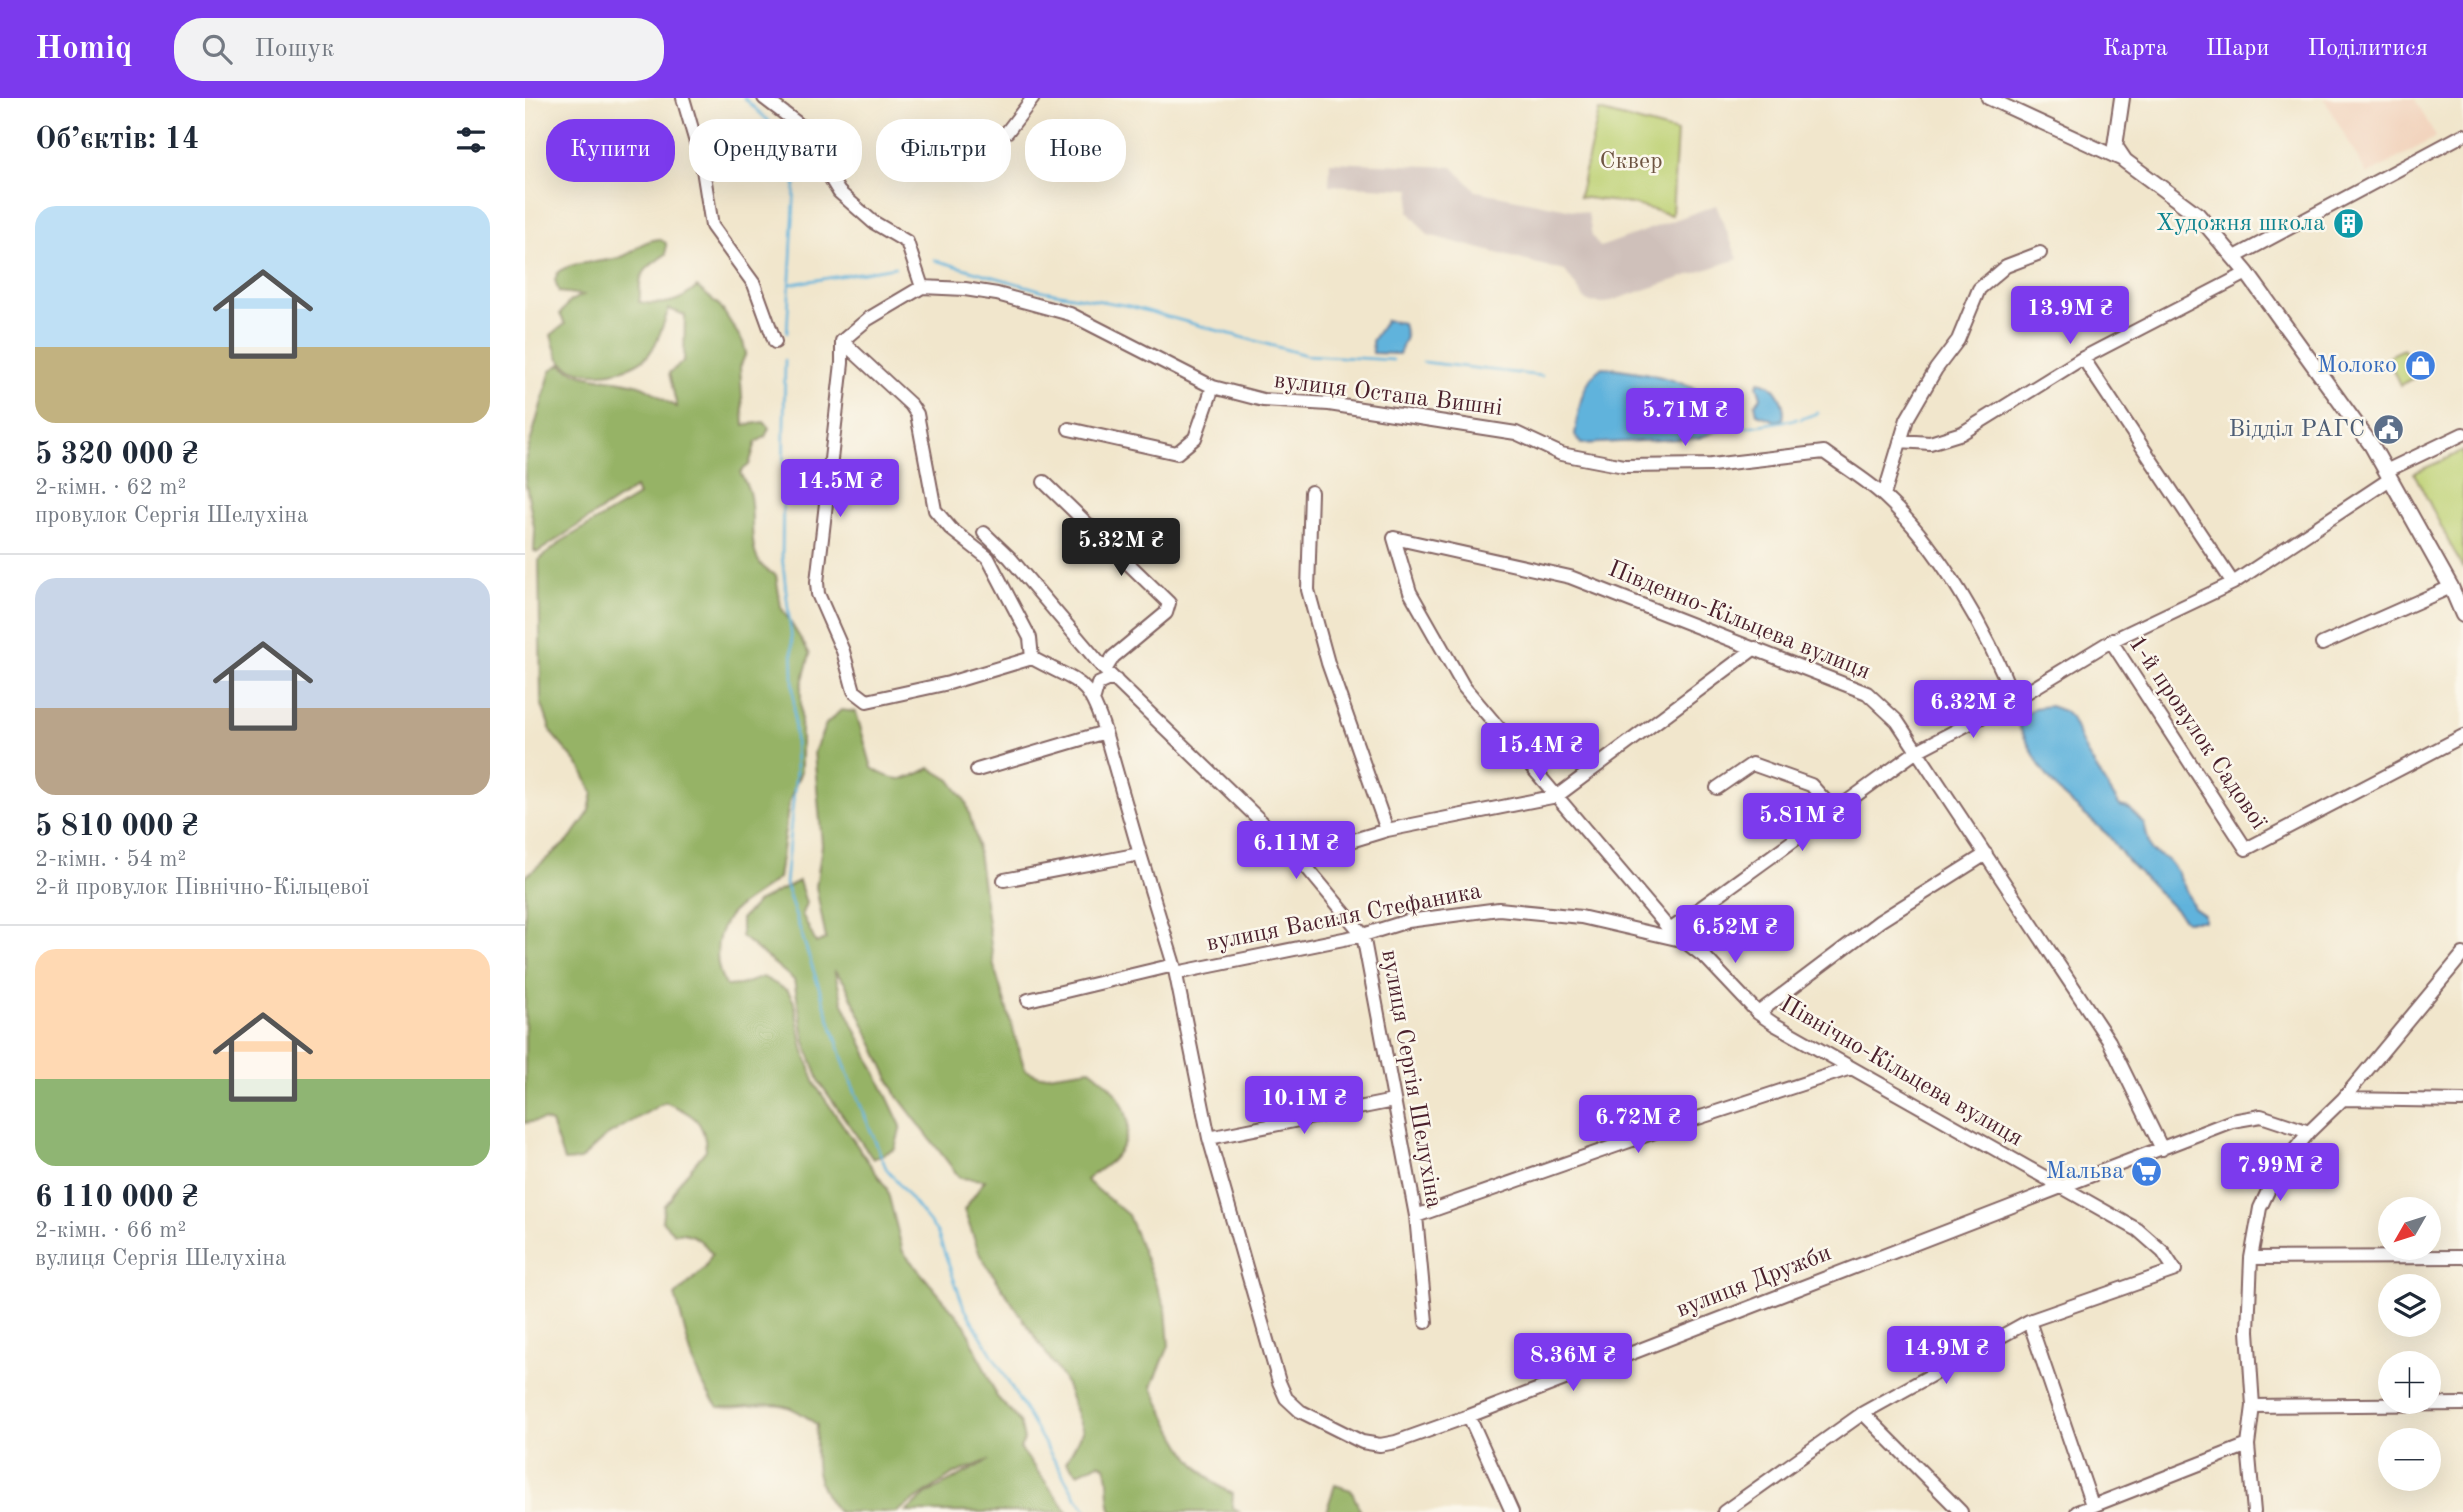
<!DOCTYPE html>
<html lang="uk">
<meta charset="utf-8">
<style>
:root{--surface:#fff;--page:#f2f2f3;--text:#1f2937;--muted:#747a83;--line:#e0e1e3;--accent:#7c3aed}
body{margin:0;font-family:"Old Standard TT",serif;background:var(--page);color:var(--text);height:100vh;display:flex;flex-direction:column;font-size:26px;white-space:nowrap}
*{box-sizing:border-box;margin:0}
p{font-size:23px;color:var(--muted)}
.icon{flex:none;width:38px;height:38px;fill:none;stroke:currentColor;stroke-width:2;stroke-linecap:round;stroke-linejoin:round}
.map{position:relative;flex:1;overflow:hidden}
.drawer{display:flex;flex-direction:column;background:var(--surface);width:525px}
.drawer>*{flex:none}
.hud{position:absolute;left:21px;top:21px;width:665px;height:63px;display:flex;gap:14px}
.needle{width:46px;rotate:231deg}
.buttons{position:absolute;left:1853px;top:1099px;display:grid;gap:14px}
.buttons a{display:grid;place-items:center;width:63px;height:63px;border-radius:50%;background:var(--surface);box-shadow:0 7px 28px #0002;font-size:35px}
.price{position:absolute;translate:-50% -60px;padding:0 16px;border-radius:7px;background:var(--accent);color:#fff;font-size:23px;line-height:46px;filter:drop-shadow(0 2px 4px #0008)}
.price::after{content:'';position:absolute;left:50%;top:42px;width:21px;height:16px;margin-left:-10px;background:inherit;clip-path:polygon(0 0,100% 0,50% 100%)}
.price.on{background:#222;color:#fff}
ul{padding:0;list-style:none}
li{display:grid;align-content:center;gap:14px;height:371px;padding:0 35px}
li+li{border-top:2px solid var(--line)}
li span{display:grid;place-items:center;height:217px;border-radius:21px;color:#555}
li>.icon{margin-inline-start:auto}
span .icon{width:126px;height:126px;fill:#fffc;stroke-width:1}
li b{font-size:30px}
h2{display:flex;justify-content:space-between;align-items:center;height:84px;padding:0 35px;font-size:30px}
.pill{padding:0 24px;border-radius:28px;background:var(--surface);box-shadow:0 7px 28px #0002;font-size:24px;line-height:63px}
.pill.on{background:var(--accent);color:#fff}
header{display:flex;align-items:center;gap:42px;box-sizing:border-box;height:98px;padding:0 35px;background:var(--accent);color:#fff}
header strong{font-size:33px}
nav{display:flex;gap:38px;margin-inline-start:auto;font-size:24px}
.search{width:490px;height:63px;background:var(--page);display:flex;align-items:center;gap:18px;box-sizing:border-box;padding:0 24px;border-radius:28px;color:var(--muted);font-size:26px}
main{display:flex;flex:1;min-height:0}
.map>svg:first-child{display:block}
.built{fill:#f2d4be}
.industrial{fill:#cfc0ba}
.green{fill:#bed174;stroke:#847850;stroke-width:2}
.forest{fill:#96b366;stroke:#706948;stroke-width:2}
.water{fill:#61b3dc;stroke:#566984;stroke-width:2}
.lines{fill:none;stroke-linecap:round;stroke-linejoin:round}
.stream{stroke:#61b3dc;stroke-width:2.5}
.minor-casing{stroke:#846563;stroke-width:16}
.major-casing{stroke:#846563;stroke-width:18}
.minor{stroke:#fff;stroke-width:12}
.major{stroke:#fff;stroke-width:14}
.labels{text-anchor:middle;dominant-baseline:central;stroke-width:5;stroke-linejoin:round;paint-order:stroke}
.park-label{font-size:24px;fill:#6d5441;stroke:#fbf7ec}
.culture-label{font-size:24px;fill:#0d838f;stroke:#fbf7ec;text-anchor:end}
.shop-label{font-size:24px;fill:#366cbe;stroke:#fbf7ec;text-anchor:end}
.street-label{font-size:24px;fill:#4a1f2b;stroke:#fbf7ec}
.service-label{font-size:24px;fill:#4e5e75;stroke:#fbf7ec;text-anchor:end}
</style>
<header>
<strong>Homiq</strong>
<div class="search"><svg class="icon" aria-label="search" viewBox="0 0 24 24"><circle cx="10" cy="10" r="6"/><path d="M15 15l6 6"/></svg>Пошук</div>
<nav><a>Карта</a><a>Шари</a><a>Поділитися</a></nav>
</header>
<main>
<section class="drawer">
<h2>Об’єктів: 14<svg class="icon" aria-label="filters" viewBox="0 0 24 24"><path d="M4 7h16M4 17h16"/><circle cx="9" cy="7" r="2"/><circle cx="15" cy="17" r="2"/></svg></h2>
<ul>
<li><span style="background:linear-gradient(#bfe0f5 65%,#c2b280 0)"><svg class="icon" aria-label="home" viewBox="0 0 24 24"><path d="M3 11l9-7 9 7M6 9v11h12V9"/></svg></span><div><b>5 320 000 ₴</b><p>2-кімн. · 62 m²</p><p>провулок Сергія Шелухіна</p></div></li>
<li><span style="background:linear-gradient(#c9d6e8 60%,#b9a48a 0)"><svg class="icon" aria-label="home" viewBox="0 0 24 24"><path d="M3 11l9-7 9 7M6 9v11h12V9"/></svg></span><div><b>5 810 000 ₴</b><p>2-кімн. · 54 m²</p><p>2-й провулок Північно-Кільцевої</p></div></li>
<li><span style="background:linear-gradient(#ffd9b3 60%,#8fb573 0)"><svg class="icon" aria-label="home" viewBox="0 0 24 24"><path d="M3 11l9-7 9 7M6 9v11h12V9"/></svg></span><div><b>6 110 000 ₴</b><p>2-кімн. · 66 m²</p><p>вулиця Сергія Шелухіна</p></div></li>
</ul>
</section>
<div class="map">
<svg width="1938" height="1414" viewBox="0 0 1938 1414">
<rect width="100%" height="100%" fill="#fbf7ec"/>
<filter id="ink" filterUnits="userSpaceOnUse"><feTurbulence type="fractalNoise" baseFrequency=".0143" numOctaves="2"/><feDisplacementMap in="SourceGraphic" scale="14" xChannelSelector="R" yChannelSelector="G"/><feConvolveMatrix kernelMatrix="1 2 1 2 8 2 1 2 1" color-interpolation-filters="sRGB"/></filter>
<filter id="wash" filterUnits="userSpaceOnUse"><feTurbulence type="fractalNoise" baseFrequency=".00686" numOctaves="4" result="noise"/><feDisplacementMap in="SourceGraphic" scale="28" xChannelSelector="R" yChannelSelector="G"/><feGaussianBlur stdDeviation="1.57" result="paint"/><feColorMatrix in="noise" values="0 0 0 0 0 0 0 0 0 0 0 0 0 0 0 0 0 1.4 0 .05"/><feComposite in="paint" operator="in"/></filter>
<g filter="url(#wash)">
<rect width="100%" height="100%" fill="#f1e6cc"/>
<path class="built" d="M1799 0H1889L1911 39 1842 77Z"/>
<path class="industrial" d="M805 64 928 69 951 93 1063 115 1067 138 1075 149 1191 107 1213 161 1080 205 1062 204 1040 173 903 137 884 114 886 91 804 87Z"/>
<path class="green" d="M1074 13 1152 34 1147 117 1106 106 1054 99Z
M1879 251 1892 278 1875 287 1862 259Z
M1938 353V471L1889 375Z"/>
<path class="forest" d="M134 141 141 145V156C130 164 115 172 115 187 114 194 116 197 114 204 137 208 155 205 172 189L195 208 218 244 221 255 215 269 219 327 239 324 244 330 240 339 231 344 224 367 215 374C218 381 222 387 224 394 232 423 217 465 251 477L256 509 285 556 276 589V673L264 704 253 780C240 793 209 808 202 821 189 841 189 868 201 888L215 887 238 879 263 893 269 904 278 950 291 988 362 1091 378 1154 440 1227 472 1299 495 1324 499 1342 495 1350 543 1414H381L403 1395 464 1362 429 1376 372 1414H313C288 1386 289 1363 292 1327 250 1292 239 1312 194 1309 165 1279 163 1236 150 1198L179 1171 187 1156C177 1142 166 1133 149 1135L137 1123 139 1107 146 1101 152 1087 181 1052C180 1021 167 1016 140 1004L80 1039 55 1062 39 1063 26 1025 18 1022 0 1025V779L45 741 63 716 68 695 56 670 27 636 16 604 14 462 37 443 113 398 110 390 13 454 9 453 10 434 0 381 1 359 26 272 36 266C57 284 87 278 114 287 128 291 139 304 152 309L144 275 159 263 160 217 144 211C138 225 134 244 124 256 107 276 54 284 35 262 31 257 28 243 26 237L40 226 35 216 45 203 58 197 34 194 30 182 33 174C54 160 79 167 99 158 116 151 110 145 134 141Z
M316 612 331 614 347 670C371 686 381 683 405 670L425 682 441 704 451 740 469 868 500 972 515 978 565 971C596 994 620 1027 587 1062 580 1069 569 1075 561 1082L603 1117 641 1211 644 1248 627 1288C645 1328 666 1377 708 1396L707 1409 714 1414H587C581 1399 586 1384 580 1368L574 1365 553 1375 541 1364 558 1333 539 1282 455 1157 439 1112 460 1082 435 1080 371 996 320 885 309 872 318 905 376 1028 370 1051 348 1061 295 985 280 944 269 882 216 838V821L234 803 274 783 281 805 277 816 291 845 301 841 291 789 297 747 289 654 301 626Z
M810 1387 826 1392 836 1414H801Z"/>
<path class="water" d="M861 222 878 225 881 239 874 256 848 255 847 243Z
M1077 269C1108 272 1212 285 1190 334L1174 340 1056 346 1050 337C1053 314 1056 283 1077 269Z
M1234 283C1250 284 1262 308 1258 321L1251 323 1232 316 1230 306 1236 299 1232 287Z
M1525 608 1539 613 1546 620 1561 654 1595 708 1604 710 1619 726 1626 753 1643 762 1653 775 1669 810 1679 817V823H1661L1601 761 1583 737 1537 697 1516 670 1492 625 1509 610Z"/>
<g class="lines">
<path class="stream" d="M219 0 257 36 271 68 262 235
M410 162 519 193 604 208 781 257 868 262
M266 186 370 169
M260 262 257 458 267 544 271 673 260 786 322 974 361 1070 412 1134 439 1209 551 1399 563 1414
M898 264 1017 278
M1276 321 1293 315
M1190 334 1272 321"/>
</g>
</g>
<g filter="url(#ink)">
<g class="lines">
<defs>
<path id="minor" d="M158 0 177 65 187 128 229 186 250 244
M239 0 272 25 314 94 348 124 382 144 397 189
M1463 0 1600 63
M482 34 508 0
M1710 159 1938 37
M317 243V265L292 484 293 496 318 553 329 593 342 603 424 585 507 560C556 587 562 578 580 634L452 672
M317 243 343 221 397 189 440 191 472 196 545 216 688 289 670 340 652 355 544 331
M317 243 386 307 392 316 410 412 426 431 463 460 505 540 507 560
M1558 260 1708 485
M688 289 738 302 804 306 991 335 1036 356 1099 368 1186 367 1299 354C1319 369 1342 382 1360 399 1414 449 1463 534 1489 602
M1375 343 1405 345 1437 335 1558 260 1722 175
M1861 373 1938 336
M519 384 644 505 641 515 588 559 580 572
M786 394 783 492 803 565 862 732
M1359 397 1382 321 1411 271 1433 242 1454 191 1481 168 1515 155
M459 435 485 460 580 572 773 759 838 837 891 1118 901 1224
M1586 543 1721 751 1938 638
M1797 546 1926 489
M569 600 573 586 582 582H591
M1192 690 1227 666 1286 687 1308 711
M773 759 862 732 1032 698 1230 550
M479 782 615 756 580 634
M1145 832 1392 653 1489 602 1586 543 1708 485 1865 381
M649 867 684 1040 754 1284 761 1300 775 1313 837 1344 855 1347 871 1344 944 1318 1707 1023 1736 1018 1784 1034
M651 875 838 837 883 823 974 811 1056 819 1156 842
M503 902 649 867 615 756
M1233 915 1355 823 1461 756
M1818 1001 1938 1003
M684 1040 868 1003
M891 1118 1130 1034 1326 970
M1726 1160 1938 1159
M1504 1223 1567 1407
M1728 1308 1938 1306
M1338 1315 1436 1414
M944 1318 987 1414
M1199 1414 1338 1315 1504 1223 1650 1172 1638 1154 1613 1132 1249 926 1233 915 1182 861 1145 832 939 589 885 494 869 440 1045 479 1342 595 1372 623 1584 943 1637 1051
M1552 1414 1723 1347
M1729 1414 1723 1347 1728 1308 1723 1233 1726 1160 1735 1110 1752 1074 1784 1034 1818 1001 1938 856"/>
<path id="major" d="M1597 0 1590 48 1600 63 1673 117 1722 175 1847 348 1926 489 1938 517"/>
</defs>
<use href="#minor" class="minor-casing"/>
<use href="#major" class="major-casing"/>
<use href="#minor" class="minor"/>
<use href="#major" class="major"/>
</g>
</g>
<defs>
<symbol id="building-disc" viewBox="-11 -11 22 22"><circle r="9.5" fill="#0f9aa8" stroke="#fbf7ec"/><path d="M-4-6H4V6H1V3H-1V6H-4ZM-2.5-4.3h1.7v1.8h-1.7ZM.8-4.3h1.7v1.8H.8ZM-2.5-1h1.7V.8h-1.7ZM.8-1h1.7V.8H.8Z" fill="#fff"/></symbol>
<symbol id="shop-disc" viewBox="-11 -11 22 22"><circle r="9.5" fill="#3f7fe0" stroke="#fbf7ec"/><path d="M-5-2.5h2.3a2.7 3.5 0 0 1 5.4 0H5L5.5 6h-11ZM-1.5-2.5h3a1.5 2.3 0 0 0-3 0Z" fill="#fff"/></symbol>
<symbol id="civic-disc" viewBox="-11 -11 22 22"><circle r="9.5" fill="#5c6f8a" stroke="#fbf7ec"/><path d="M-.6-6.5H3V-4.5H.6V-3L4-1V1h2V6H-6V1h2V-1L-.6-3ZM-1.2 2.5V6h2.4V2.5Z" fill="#fff"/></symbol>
<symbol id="supermarket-disc" viewBox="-11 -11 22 22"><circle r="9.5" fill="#3f7fe0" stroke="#fbf7ec"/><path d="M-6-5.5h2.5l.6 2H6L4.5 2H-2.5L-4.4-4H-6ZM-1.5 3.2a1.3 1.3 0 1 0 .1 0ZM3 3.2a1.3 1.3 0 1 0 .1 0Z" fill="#fff"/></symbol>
</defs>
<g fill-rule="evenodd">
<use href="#building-disc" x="1806" y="108" width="35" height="35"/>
<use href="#shop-disc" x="1878" y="250" width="35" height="35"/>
<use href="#civic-disc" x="1846" y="314" width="35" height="35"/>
<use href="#supermarket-disc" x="1604" y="1056" width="35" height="35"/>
</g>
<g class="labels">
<g class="park-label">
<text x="1106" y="64">Сквер</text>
</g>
<g class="culture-label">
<text x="1800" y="126">Художня школа</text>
</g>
<g class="shop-label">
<text x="1872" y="268">Молоко</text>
<text x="1599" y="1074">Мальва</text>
</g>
<g class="street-label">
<text transform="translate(863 297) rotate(7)">вулиця Остапа Вишні</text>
<text transform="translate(1214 523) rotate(22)">Південно-Кільцева вулиця</text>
<text transform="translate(1672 635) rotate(56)">1-й провулок Садової</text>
<text transform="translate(819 820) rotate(-11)">вулиця Василя Стефаника</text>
<text transform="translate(1376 974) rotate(30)">Північно-Кільцева вулиця</text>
<text transform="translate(886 981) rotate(80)">вулиця Сергія Шелухіна</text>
<text transform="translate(1229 1184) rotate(-21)">вулиця Дружби</text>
</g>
<g class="service-label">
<text x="1840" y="332">Відділ РАГС</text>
</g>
</g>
</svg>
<div class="buttons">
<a><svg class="needle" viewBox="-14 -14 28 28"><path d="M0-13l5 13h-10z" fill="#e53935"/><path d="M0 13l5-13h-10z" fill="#747a83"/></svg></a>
<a><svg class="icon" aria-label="layers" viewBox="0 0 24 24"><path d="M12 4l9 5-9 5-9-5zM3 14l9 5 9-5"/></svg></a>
<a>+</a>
<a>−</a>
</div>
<b class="price" style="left:1545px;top:248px">13.9M ₴</b>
<b class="price" style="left:1160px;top:350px">5.71M ₴</b>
<b class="price" style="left:315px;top:421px">14.5M ₴</b>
<b class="price on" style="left:596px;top:480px">5.32M ₴</b>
<b class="price" style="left:1448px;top:642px">6.32M ₴</b>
<b class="price" style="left:1015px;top:685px">15.4M ₴</b>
<b class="price" style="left:1277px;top:755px">5.81M ₴</b>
<b class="price" style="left:771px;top:783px">6.11M ₴</b>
<b class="price" style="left:1210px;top:867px">6.52M ₴</b>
<b class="price" style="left:779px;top:1038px">10.1M ₴</b>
<b class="price" style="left:1113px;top:1057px">6.72M ₴</b>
<b class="price" style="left:1755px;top:1105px">7.99M ₴</b>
<b class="price" style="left:1421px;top:1288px">14.9M ₴</b>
<b class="price" style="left:1048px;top:1295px">8.36M ₴</b>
<div class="hud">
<a class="pill on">Купити</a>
<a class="pill">Орендувати</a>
<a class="pill">Фільтри</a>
<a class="pill">Нове</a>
</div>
</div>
</main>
